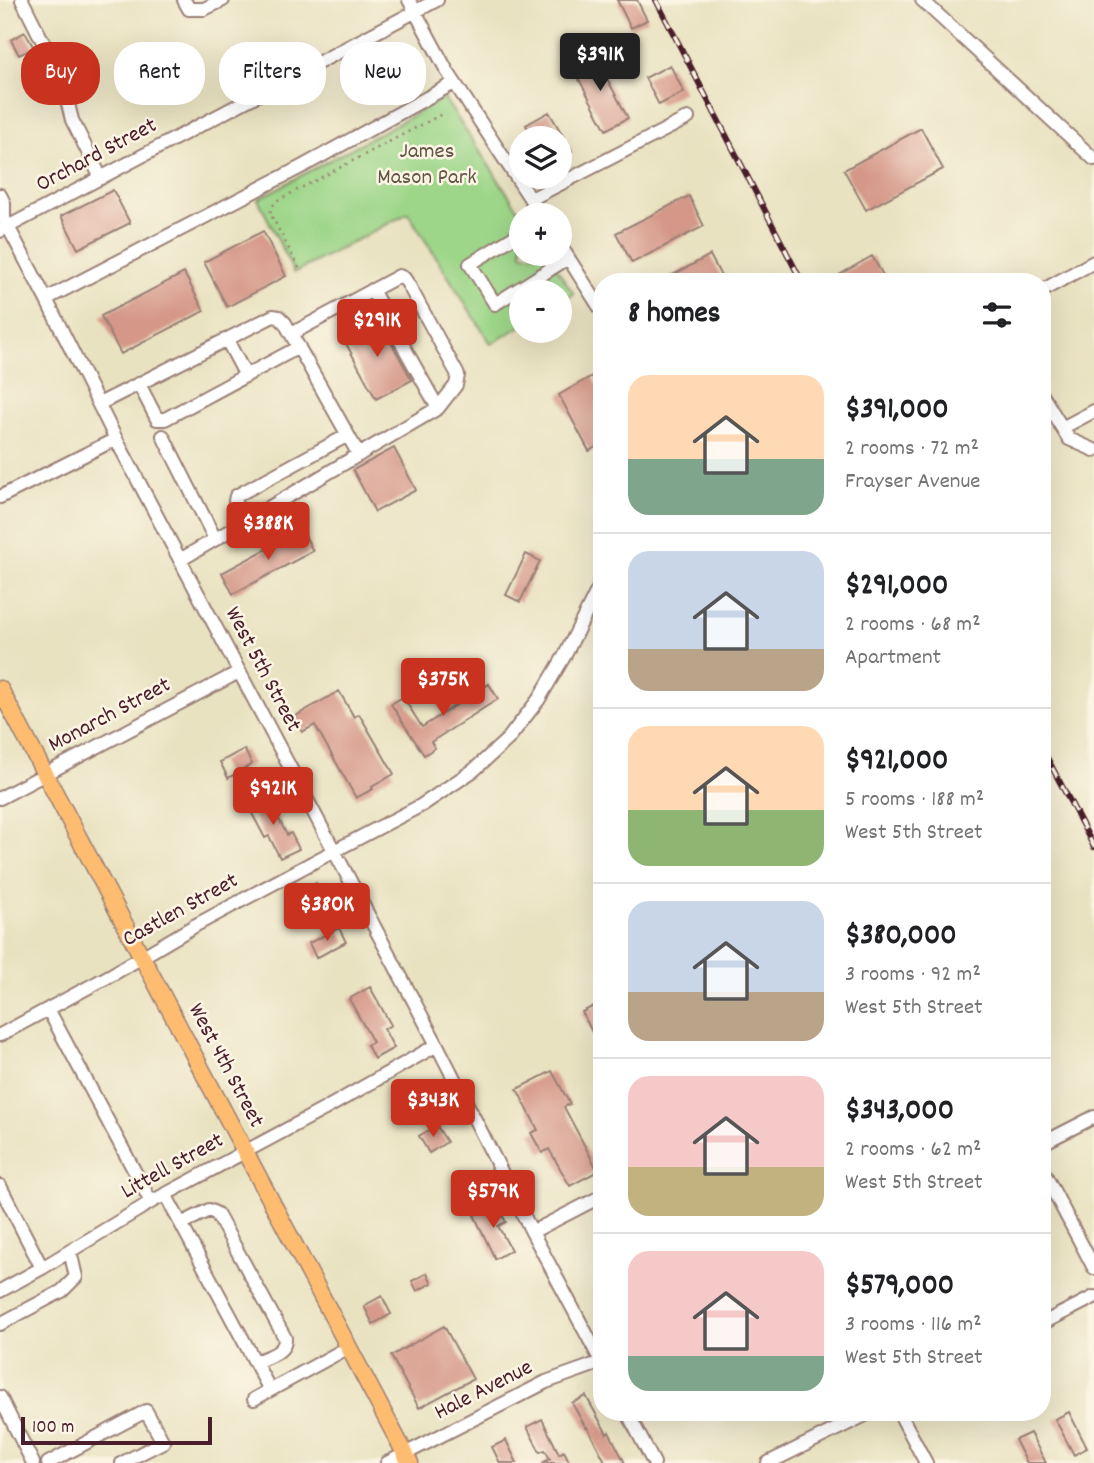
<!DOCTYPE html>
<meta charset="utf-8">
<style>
:root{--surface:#fff;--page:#f6f6f6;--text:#202124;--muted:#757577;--line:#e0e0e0;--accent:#c8321e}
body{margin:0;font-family:Dekko,sans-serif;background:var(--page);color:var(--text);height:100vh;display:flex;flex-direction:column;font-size:26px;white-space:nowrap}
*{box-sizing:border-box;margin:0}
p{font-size:23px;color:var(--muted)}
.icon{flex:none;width:38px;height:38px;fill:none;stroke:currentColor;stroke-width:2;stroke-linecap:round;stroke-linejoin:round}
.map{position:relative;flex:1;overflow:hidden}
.details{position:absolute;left:593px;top:273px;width:458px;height:1148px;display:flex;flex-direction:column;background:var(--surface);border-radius:28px;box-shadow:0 7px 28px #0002}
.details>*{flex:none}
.hud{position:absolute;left:21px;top:42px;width:467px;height:63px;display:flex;gap:14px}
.fabs{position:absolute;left:509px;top:126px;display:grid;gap:14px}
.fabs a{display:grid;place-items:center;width:63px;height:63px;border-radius:50%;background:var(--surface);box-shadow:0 7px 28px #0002;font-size:35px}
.scale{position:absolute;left:21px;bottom:18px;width:191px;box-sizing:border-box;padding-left:7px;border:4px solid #4a1f2b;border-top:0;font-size:19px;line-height:24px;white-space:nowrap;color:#4a1f2b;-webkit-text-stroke:5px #fcf5e5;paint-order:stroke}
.price{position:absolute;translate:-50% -60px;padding:0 16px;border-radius:7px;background:var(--accent);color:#fff;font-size:23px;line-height:46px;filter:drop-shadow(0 2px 4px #0008)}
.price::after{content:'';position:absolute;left:50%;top:42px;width:21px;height:16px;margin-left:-10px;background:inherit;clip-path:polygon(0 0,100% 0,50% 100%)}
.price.current{background:#222;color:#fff}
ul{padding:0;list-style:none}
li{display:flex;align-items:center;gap:21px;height:175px;padding:0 35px}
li+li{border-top:2px solid var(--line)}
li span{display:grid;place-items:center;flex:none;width:196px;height:140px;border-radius:21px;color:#555}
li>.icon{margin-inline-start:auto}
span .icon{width:84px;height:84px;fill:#fffc;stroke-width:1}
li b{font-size:30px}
h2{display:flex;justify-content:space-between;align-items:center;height:84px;padding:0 35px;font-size:30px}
.chip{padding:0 24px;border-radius:28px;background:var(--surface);box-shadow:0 7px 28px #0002;font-size:24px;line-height:63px}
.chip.current{background:var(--accent);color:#fff}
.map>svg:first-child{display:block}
.green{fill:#9dd689;stroke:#747a5a;stroke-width:2}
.building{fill:#d59788}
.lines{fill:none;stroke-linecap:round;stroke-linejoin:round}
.minor-casing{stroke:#9a8076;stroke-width:16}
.major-casing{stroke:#9a8076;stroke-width:19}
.path{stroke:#9a8076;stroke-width:2.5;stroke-dasharray:2 5;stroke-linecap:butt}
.minor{stroke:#fff;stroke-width:12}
.major{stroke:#febc70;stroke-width:16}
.rail-casing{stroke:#4a1f2b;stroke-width:6}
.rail{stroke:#fcf5e5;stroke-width:3.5;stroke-dasharray:10;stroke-linecap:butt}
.labels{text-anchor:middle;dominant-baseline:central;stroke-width:5;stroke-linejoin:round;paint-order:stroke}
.park-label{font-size:23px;fill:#635647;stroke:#fcf5e5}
.street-label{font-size:23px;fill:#4a1f2b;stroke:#fcf5e5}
</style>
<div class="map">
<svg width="1094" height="1463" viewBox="0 0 1094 1463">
<rect width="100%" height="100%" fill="#fcf5e5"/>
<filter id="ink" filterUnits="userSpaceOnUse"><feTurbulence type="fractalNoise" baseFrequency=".0143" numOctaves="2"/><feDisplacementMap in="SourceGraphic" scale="14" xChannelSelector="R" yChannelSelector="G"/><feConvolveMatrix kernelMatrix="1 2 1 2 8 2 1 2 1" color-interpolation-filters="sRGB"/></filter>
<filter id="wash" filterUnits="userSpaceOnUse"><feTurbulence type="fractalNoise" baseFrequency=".00686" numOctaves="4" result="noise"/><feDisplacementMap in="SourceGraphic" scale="28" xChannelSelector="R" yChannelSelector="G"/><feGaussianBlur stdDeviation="1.57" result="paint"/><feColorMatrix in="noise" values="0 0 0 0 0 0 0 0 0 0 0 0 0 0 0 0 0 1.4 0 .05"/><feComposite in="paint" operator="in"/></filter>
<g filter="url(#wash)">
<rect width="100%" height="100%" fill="#e9e2c1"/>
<path class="green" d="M444 98 522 215V254H547L574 294 560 302V292H522L521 326 491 344 408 213 294 273 258 199Z"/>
<g id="blocks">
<path class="building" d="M617 0H637L647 20 631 28Z
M25 32 34 48 19 55 11 40Z
M595 56 628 118 606 130 573 68Z
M670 65 684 92 659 105 645 78Z
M549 112 572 151 560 158V138H533L526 125Z
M921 128 943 169 866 210 844 170Z
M113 190 130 223 78 249 61 216Z
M689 196 704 226 632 263 616 233Z
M263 231 286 276 227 307 204 262Z
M710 255 724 282H660Z
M872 256 887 282H827Z
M184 273 204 311 121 354 101 316Z
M378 319 412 380 376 399 343 338Z
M592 376 602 394V443L589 451 559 395Z
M394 448 416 490 375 512 353 470Z
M302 530 313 551 233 594 222 573Z
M526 554 540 561 520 602 506 595Z
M489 684 498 699 431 742 435 748 424 755 391 704 403 697 422 727Z
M339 691 354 717 359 714 394 774 372 787 373 789 356 798 315 725 302 732 294 717Z
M244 749 252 764 228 778 220 762Z
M267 796 287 835 291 833 299 849 280 858 269 836 265 838 248 806Z
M316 883 323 896 295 912 288 898Z
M339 928 346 942 316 958 309 943Z
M370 987 391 1025 384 1029 394 1048 374 1059 367 1045 373 1042 349 999Z
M602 1002V1052L582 1012Z
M552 1071 570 1104 564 1107 598 1171 570 1186 549 1149 542 1153 531 1133 538 1130 517 1089Z
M437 1126 447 1142 429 1153 419 1136Z
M496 1204 506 1222 498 1226 511 1250 495 1259 474 1215Z
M427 1273 432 1283 417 1291 412 1281Z
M382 1296 391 1314 373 1324 364 1306Z
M444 1326 473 1379 419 1408 391 1356Z
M586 1396 607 1434 609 1432 625 1463H606L587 1427 586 1428 572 1403Z
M1069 1412 1087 1448 1074 1455 1055 1419Z
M542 1419 559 1454 564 1451 570 1463H542L550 1459 545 1450 540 1452 527 1427Z
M1030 1433 1046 1463H1027L1015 1440Z
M506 1440 517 1463H500L492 1447Z"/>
</g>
</g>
<g filter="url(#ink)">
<use href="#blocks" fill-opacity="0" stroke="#9a8076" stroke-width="2"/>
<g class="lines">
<defs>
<path id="minor" d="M22 0 62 80 72 120 101 178
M184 0 189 9H204L223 0
M409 0 447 71 541 215
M922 0 1094 159
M0 195 4 203V219
M531 199 688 118
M0 217 4 219 46 299 116 439 437 1045 532 1232 602 1363
M0 231 437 0
M522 232 470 264 495 304 568 258
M560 245 602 311
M372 290 438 408
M1043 290 1094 262
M46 299 303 166 454 83
M227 340 246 376
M139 384 157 419H165L299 347
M1043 397 1069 439 1094 450
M99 404 273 316 279 317 285 323 359 455
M1062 428 1094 411
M163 436 215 539
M0 497 116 439
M245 521 235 501 236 496 348 435
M180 560 438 408 456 385 458 375 408 284 404 278 399 276 291 334
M0 798 239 672
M48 1009 151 1202
M0 1035 113 974 196 925 334 851 422 805 474 770 508 739 539 699 565 655 602 581
M1043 1143 1094 1117
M1043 1171 1094 1268
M0 1186 42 1268
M165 1194 270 1390
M181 1224 209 1210 217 1214 285 1338C286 1353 267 1357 255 1362
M532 1232 602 1196
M0 1291 42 1268 151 1202 323 1110 437 1045
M1043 1323 1094 1297
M0 1324 62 1291 76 1277 70 1251
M0 1397 33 1463
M254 1399 349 1347
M627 1412 654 1463
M899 1412 926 1463
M48 1463 146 1411 163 1442 122 1463
M387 1463 546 1382 602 1362
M768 1463 871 1412"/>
<path id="major" d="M0 689 410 1463"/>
</defs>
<use href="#minor" class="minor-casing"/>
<use href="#major" class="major-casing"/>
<path class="path" d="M299 268 270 213 274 204 278 200 444 113"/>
<use href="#minor" class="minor"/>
<use href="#major" class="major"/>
<defs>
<path id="rail" d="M656 0 802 282
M1043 750 1094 847"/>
</defs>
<use href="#rail" class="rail-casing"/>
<use href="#rail" class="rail"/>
</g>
</g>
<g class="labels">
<g class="park-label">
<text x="427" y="152">James<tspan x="427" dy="26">Mason Park</tspan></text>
</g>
<g class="street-label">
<text transform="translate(97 156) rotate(-28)">Orchard Street</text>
<text transform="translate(262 670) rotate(62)">West 5th Street</text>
<text transform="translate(110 716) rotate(-28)">Monarch Street</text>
<text transform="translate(181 911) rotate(-29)">Castlen Street</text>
<text transform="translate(225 1066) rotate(62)">West 4th Street</text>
<text transform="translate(173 1167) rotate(-29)">Littell Street</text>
<text transform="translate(484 1391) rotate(-27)">Hale Avenue</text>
</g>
</g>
</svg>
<div class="fabs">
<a><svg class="icon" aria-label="layers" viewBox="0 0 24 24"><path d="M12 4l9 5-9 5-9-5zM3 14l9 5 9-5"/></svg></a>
<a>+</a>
<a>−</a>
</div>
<div class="scale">100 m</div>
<b class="price current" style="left:600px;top:93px">$391K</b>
<b class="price" style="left:377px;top:359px">$291K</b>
<b class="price" style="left:268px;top:562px">$388K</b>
<b class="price" style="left:443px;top:718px">$375K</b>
<b class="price" style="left:273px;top:827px">$921K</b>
<b class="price" style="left:327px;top:943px">$380K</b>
<b class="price" style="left:433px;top:1139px">$343K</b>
<b class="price" style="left:493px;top:1230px">$579K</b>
<div class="hud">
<a class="chip current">Buy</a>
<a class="chip">Rent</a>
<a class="chip">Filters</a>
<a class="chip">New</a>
</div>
<section class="details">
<h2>8 homes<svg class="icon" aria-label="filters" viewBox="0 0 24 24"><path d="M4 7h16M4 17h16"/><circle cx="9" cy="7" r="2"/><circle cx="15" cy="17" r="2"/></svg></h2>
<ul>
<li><span style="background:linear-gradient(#ffd9b3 60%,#7fa58c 0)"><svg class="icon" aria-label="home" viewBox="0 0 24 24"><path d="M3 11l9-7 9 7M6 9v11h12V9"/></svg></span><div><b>$391,000</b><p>2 rooms · 72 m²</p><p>Frayser Avenue</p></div></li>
<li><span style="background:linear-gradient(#c9d6e8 70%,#b9a48a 0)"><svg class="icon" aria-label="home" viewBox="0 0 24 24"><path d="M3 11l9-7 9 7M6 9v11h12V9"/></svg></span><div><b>$291,000</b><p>2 rooms · 68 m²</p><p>Apartment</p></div></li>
<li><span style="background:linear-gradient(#ffd9b3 60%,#8fb573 0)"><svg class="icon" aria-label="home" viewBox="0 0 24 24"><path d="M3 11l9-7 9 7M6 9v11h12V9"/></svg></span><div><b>$921,000</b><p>5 rooms · 188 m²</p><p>West 5th Street</p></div></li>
<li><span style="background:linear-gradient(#c9d6e8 65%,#b9a48a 0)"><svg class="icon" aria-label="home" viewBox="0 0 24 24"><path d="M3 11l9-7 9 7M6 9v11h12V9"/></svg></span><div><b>$380,000</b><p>3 rooms · 92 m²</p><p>West 5th Street</p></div></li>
<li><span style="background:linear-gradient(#f6c9c9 65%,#c2b280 0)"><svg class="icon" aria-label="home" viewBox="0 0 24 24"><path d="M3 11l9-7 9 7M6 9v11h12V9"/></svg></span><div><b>$343,000</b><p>2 rooms · 62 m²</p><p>West 5th Street</p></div></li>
<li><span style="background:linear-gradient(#f6c9c9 75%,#7fa58c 0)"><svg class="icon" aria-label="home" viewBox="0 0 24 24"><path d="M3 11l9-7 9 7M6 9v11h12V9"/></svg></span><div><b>$579,000</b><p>3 rooms · 116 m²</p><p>West 5th Street</p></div></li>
</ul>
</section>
</div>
